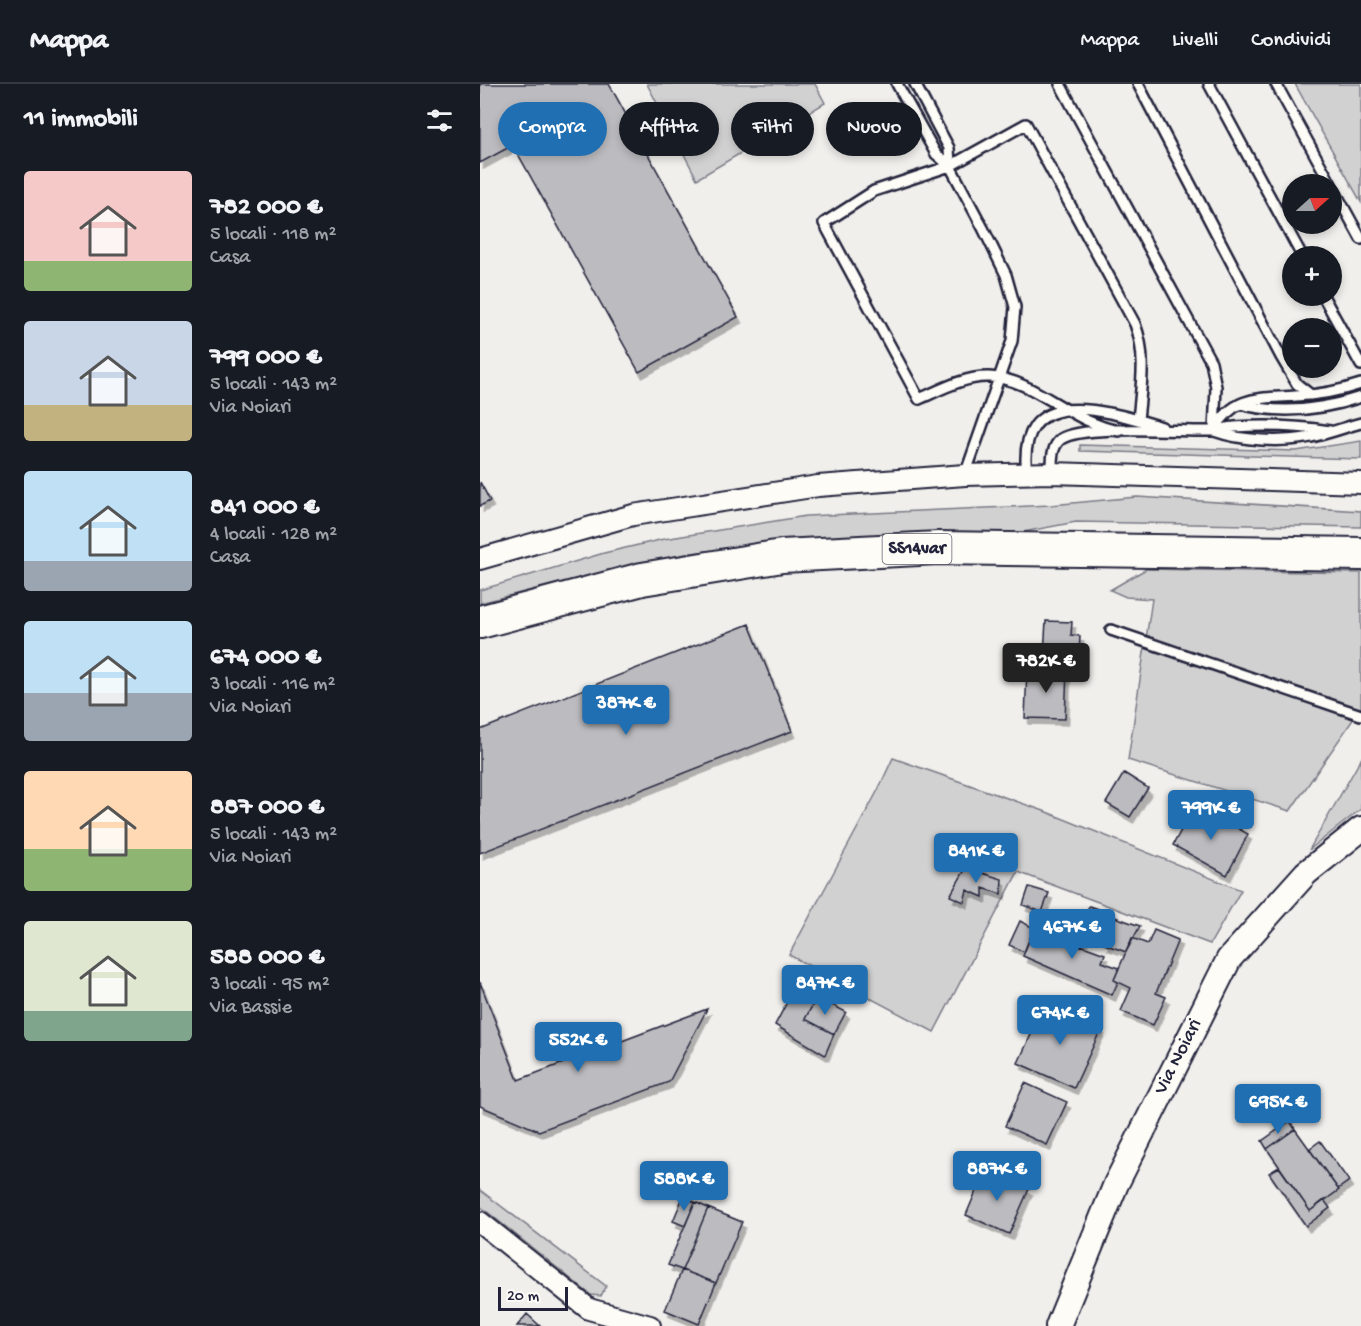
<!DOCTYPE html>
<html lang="it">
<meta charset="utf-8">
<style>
:root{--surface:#171b24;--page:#242831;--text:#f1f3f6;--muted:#9ea1a6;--line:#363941;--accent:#1f6fb2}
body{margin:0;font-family:"Gochi Hand",sans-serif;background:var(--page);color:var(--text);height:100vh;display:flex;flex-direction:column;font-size:22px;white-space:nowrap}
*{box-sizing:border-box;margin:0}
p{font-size:20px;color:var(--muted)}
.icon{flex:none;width:33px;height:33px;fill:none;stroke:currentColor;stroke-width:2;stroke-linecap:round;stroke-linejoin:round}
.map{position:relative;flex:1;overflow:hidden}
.panel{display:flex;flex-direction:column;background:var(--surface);width:480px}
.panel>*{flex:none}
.banner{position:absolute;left:18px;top:18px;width:570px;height:54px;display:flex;gap:12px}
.needle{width:39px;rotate:69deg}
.controls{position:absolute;left:802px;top:90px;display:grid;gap:12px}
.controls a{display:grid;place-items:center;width:60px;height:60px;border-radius:50%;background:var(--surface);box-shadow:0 3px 9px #0003;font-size:30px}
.scale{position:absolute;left:18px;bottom:15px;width:70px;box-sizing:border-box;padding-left:6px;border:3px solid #22223b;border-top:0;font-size:16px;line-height:21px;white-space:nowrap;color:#22223b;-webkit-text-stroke:4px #fdfcf7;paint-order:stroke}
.price{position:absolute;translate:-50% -51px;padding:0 14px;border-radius:6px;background:var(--accent);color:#fff;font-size:20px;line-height:39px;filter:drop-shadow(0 2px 3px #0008)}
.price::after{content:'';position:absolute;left:50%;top:36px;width:18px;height:14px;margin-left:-9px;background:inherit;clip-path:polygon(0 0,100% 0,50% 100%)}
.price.active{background:#222;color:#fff}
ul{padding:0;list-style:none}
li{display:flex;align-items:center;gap:18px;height:150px;padding:0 24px}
li span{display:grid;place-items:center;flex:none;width:168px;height:120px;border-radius:6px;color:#555}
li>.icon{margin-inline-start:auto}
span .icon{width:72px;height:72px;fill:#fffc;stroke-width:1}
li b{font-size:26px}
h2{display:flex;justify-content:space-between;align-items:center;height:72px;padding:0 24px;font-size:26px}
.tag{padding:0 21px;border-radius:27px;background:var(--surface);box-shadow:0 3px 9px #0003;font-size:21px;line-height:54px}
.tag.active{background:var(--accent);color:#fff}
header{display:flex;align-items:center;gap:36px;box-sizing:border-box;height:84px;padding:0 30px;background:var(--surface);border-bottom:2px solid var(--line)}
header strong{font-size:28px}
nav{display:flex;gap:33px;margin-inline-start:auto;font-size:21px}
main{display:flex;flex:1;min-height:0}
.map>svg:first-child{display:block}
.green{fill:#d2d1d1;stroke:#7a7a86;stroke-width:1.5}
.building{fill:#bcbcc0;stroke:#22223b;stroke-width:1.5;filter:url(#shadow)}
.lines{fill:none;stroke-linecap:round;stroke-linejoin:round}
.service-casing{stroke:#22223b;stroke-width:14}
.minor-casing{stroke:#22223b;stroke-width:24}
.tertiary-casing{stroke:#22223b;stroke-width:28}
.trunk-casing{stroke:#22223b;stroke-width:36}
.service{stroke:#fdfcf7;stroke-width:9}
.minor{stroke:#fdfcf7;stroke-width:20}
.tertiary{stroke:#fdfcf7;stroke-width:24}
.trunk{stroke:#fdfcf7;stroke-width:32}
.labels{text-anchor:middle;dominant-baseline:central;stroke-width:6;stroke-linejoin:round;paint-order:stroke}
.shield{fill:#fdfcf7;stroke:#646373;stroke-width:1.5}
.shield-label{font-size:18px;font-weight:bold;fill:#22223b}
.street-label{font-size:20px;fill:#22223b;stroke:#fdfcf7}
</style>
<header>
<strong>Mappa</strong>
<nav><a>Mappa</a><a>Livelli</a><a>Condividi</a></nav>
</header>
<main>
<section class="panel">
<h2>11 immobili<svg class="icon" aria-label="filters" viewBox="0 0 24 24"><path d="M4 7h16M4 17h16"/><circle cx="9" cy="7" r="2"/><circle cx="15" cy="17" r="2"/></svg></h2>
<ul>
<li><span style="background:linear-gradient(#f6c9c9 75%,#8fb573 0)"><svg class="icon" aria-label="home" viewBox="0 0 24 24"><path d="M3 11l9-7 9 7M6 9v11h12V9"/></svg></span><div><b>782 000 €</b><p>5 locali · 118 m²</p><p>Casa</p></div></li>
<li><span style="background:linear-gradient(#c9d6e8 70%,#c2b280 0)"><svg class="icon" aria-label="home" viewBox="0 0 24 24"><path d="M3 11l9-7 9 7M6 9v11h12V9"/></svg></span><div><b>799 000 €</b><p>5 locali · 143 m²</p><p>Via Noiari</p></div></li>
<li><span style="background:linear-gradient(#bfe0f5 75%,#9aa5b1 0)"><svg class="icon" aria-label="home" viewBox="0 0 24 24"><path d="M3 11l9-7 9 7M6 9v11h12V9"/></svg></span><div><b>841 000 €</b><p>4 locali · 128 m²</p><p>Casa</p></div></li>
<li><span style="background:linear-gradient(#bfe0f5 60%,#9aa5b1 0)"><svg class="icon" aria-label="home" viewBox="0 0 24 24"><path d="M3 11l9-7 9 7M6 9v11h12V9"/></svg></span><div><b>674 000 €</b><p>3 locali · 116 m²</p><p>Via Noiari</p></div></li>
<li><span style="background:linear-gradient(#ffd9b3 65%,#8fb573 0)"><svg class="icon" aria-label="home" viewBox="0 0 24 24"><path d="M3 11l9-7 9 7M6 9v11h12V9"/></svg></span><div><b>887 000 €</b><p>5 locali · 143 m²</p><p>Via Noiari</p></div></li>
<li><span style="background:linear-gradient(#dfe7d0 75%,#7fa58c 0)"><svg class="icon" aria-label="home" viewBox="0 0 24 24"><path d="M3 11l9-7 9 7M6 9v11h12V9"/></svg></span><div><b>588 000 €</b><p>3 locali · 95 m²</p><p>Via Bassie</p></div></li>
</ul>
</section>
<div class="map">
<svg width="881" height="1242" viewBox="0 0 881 1242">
<defs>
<filter id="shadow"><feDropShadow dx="3.5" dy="6" stdDeviation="0" flood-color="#0004"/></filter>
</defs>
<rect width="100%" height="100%" fill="#f0efec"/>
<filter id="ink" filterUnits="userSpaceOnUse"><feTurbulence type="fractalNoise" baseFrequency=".0167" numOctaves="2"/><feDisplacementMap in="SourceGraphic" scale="12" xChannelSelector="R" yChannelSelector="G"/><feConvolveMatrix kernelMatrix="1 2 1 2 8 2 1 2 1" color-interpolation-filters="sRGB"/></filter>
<g filter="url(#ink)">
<path class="green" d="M167 0H335L345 19 217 95Z
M815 0H881V118Z
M881 357V375L600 367V361L816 367Z
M657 413 881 427V443L596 438 543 448 351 454 211 469 146 482 0 519V506L124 469 184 455 326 432 571 421Z
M666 485 881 489V624L810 727 648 676 672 515 646 513 630 506Z
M413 674 564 727 761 806 730 860 538 788 454 948 309 871 398 706Z
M881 675V725L829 766Z
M0 1106 126 1202 121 1212 111 1211 0 1122Z"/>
<path class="building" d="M0 0H129L258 233 159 288 33 61 0 79Z
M0 398 10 417 0 422Z
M566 537 592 538 591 551 600 552 598 587 563 586Z
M269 540 312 647 0 769V646Z
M547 585 587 587 585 635 545 634Z
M644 689 668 704 650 733 626 719Z
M712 726 728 734 731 729 768 750 747 791 693 761Z
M486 784 522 795 521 810 503 804V813L487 806 484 818 470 812Z
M549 803 569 809 562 828 543 821Z
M609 822 624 827 620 839 604 834Z
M635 833 660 842 646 868 624 860Z
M568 835 607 848 601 862 563 848Z
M540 837 554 844 544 868 529 861Z
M554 844 625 870 622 878 639 884 634 896 638 898 632 911 543 872Z
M674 846 698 856 676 909 686 913 673 941 641 927 651 904 634 896 652 854 668 860Z
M0 898 38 996 227 925 189 998 59 1047 0 1022Z
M316 901 337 913 325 935 354 950 345 971 295 941Z
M337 913 366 928 354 950 325 935Z
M565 920 621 945 594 1004 538 979Z
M545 999 587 1018 567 1061 525 1042Z
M810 1037 815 1045 787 1065 782 1057Z
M815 1045 859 1106 830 1127 787 1065Z
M840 1057 869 1097 858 1105 829 1065Z
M799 1083 830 1127 844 1116 850 1124 826 1142 789 1089Z
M505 1086 549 1105 529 1150 486 1131Z
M203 1113 215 1118 205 1142 193 1137Z
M215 1118 228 1124 202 1186 188 1181Z
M228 1124 262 1138 236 1199 202 1186Z
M202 1186 236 1199 219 1240 185 1226Z
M47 1230 60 1242H37Z"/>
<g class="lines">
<defs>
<path id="service" d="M417 0 456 70 470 82 503 144 526 191 535 223 532 257 485 391
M435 0 469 64 470 82
M580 0 731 278 736 303 734 347
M658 0 801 273 817 300 831 311
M729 0 822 172
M796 0 851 100
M852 102 881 155
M843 212 881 281
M760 320C801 331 842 326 881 313
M735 345C755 310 781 315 816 312 839 311 860 307 881 300
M639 347C589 338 554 294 509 293 485 292 460 306 439 315L344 139 394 107 470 82 546 40 655 240C667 271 661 303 658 336
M734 347C762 357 801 359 831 353 848 350 865 343 881 339
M572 389C572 377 571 363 581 355 603 340 702 348 731 347 739 347 746 343 754 343 786 341 818 342 850 347
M547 390C535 297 628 327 682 343
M631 546 881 631"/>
<path id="minor" d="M0 475 153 431 338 402 485 391 572 389 881 399
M0 1138 109 1225 170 1242"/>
<path id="tertiary" d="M578 1242 636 1100 749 875 826 789 881 745"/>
<path id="trunk" d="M0 538 162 495 302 472 458 464 881 470"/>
</defs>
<use href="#service" class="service-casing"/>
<use href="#minor" class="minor-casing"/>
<use href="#tertiary" class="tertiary-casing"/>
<use href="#trunk" class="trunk-casing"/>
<use href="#service" class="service"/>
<use href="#minor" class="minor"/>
<use href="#tertiary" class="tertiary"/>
<use href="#trunk" class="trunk"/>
</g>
</g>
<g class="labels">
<rect class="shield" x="402.5" y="450" width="69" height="30" rx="4.5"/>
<g class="shield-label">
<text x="437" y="465">SS14var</text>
</g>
<g class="street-label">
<text transform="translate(699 973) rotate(-63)">Via Noiari</text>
</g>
</g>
</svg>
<div class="controls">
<a><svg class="needle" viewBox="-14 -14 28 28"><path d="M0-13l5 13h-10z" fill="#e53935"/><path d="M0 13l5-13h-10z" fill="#9ea1a6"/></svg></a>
<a>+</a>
<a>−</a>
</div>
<div class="scale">20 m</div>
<b class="price active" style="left:566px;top:610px">782K €</b>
<b class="price" style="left:146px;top:652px">387K €</b>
<b class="price" style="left:731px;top:757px">799K €</b>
<b class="price" style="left:496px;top:800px">841K €</b>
<b class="price" style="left:592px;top:876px">467K €</b>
<b class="price" style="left:345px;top:932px">847K €</b>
<b class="price" style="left:580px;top:962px">674K €</b>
<b class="price" style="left:98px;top:989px">552K €</b>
<b class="price" style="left:798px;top:1051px">695K €</b>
<b class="price" style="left:517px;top:1118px">887K €</b>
<b class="price" style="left:204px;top:1128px">588K €</b>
<div class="banner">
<a class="tag active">Compra</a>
<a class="tag">Affitta</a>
<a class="tag">Filtri</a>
<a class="tag">Nuovo</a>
</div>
</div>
</main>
